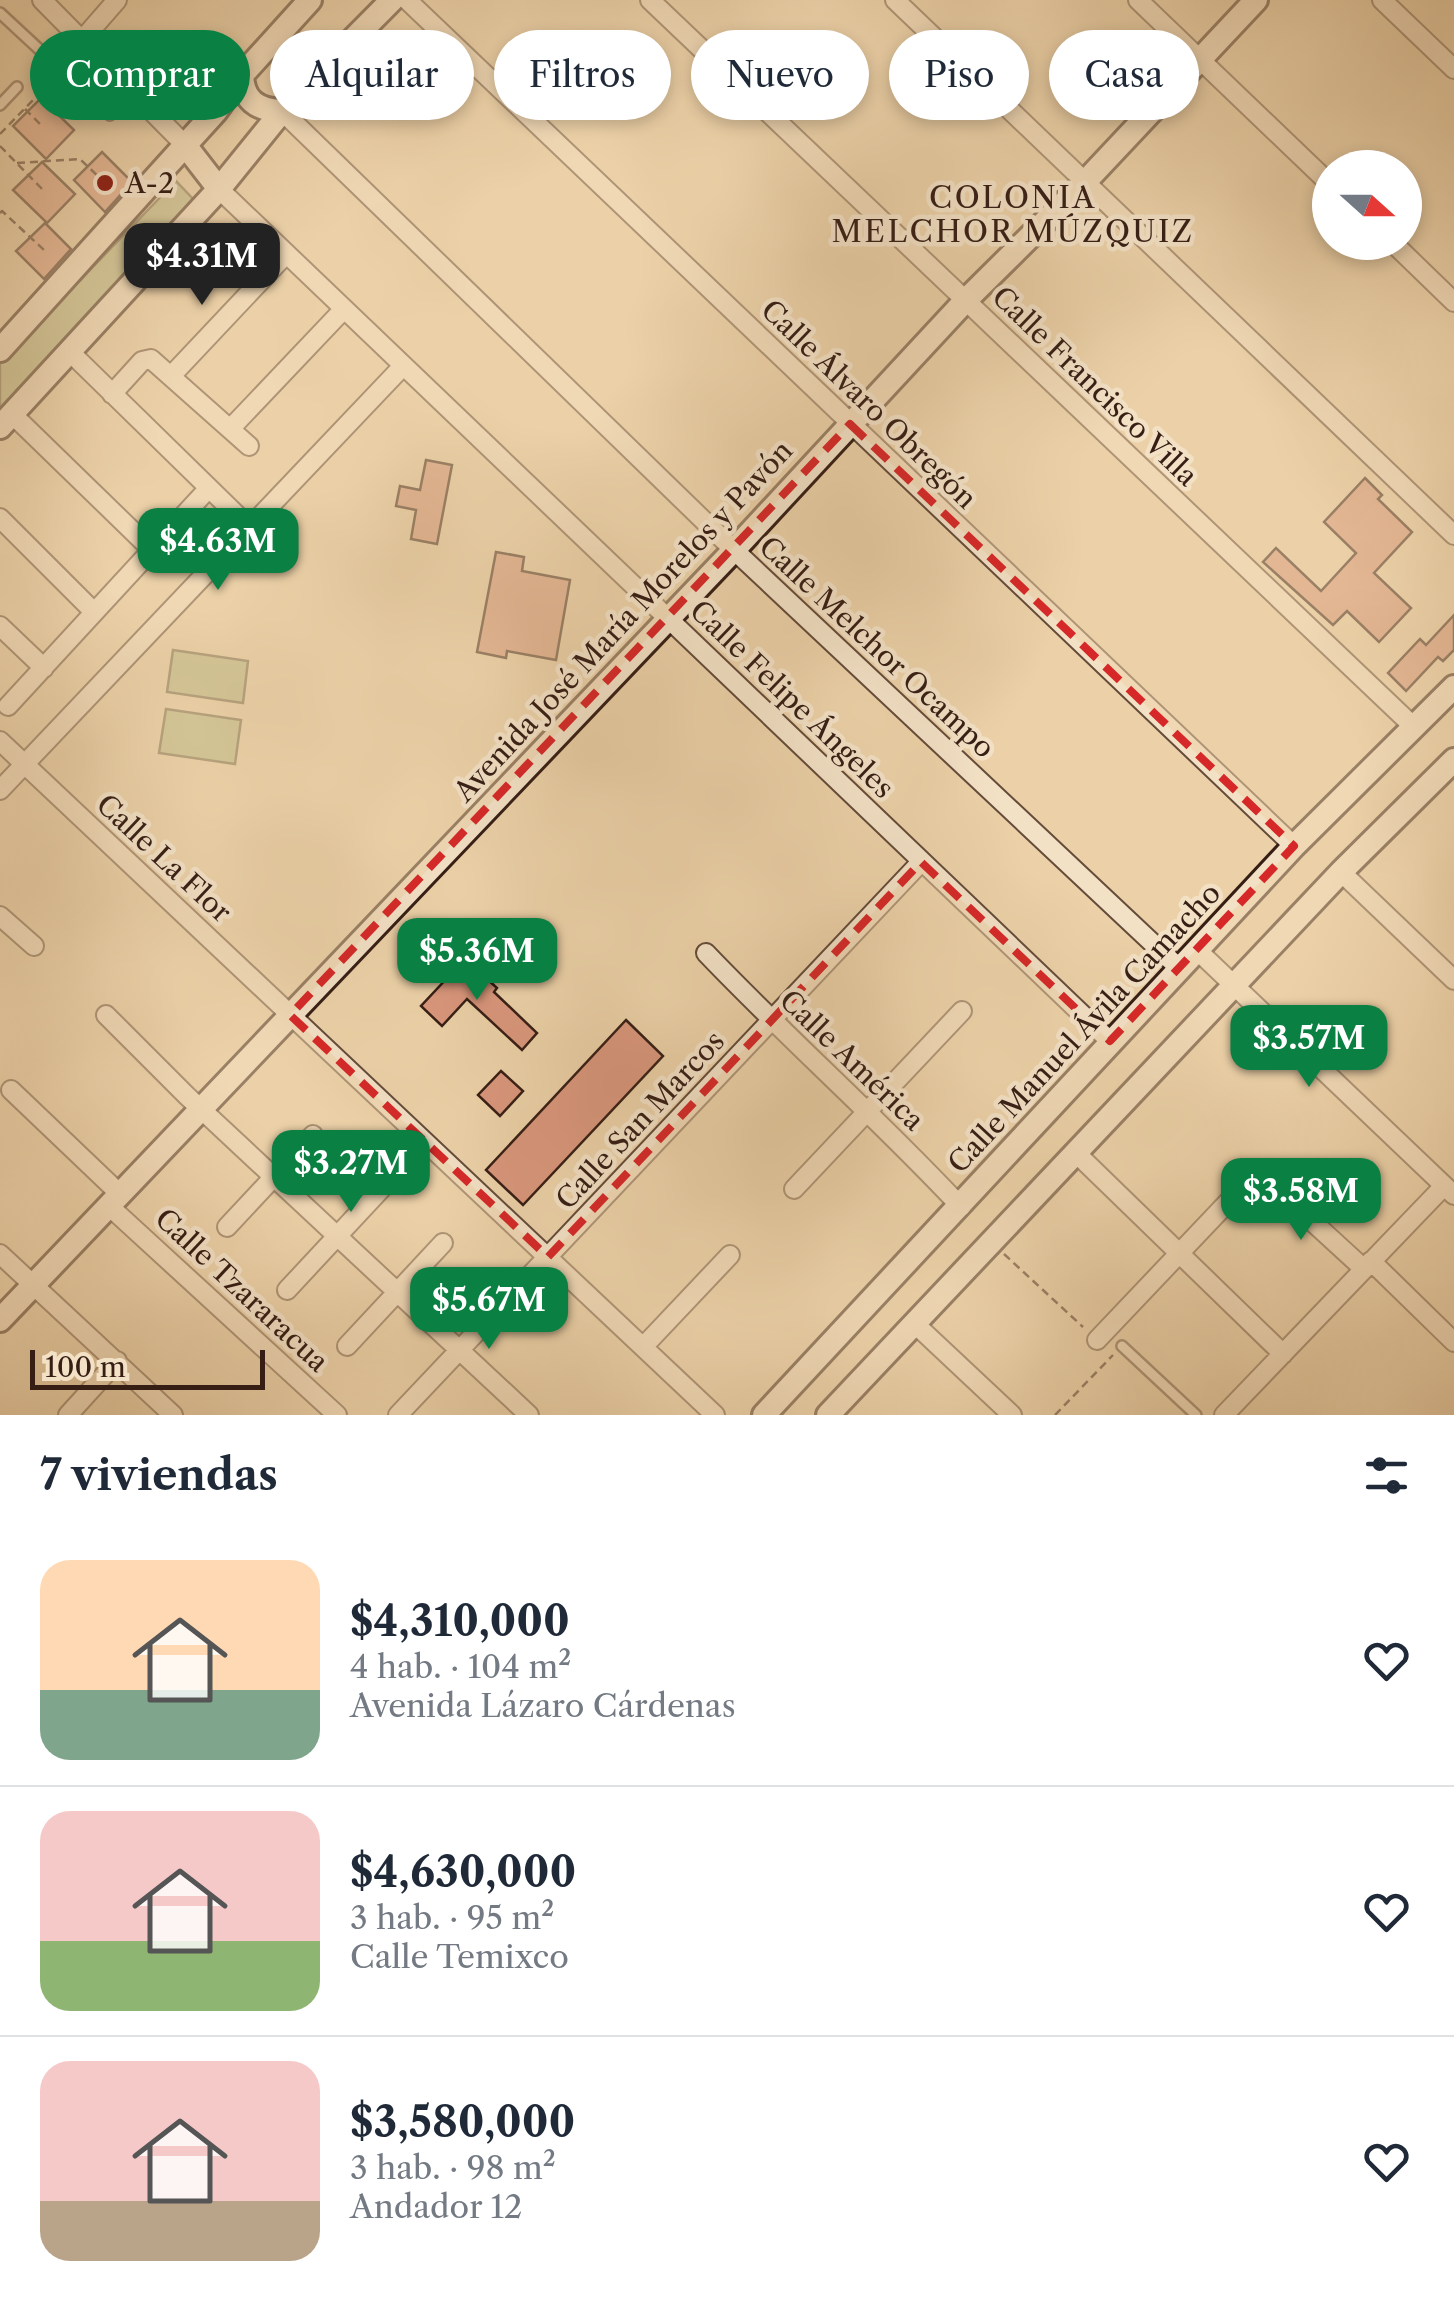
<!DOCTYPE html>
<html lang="es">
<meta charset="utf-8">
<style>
:root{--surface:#fff;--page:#f2f2f3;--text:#1f2937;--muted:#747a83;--line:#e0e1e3;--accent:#0b8043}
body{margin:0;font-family:"Libre Caslon Text",serif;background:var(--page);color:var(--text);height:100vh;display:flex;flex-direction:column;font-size:38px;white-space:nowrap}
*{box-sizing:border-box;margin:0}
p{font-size:32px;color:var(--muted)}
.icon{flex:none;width:55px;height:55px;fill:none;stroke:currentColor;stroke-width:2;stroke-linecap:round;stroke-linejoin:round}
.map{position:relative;height:1415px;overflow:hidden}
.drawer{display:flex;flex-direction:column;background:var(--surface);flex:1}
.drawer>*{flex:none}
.hud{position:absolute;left:30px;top:30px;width:1395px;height:90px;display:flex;gap:20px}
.needle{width:65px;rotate:111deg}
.fabs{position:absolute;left:1312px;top:150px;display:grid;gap:20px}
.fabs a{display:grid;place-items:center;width:110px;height:110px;border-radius:50%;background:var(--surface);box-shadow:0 5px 15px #0003;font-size:50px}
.scale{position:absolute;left:30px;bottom:25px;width:235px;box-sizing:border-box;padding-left:10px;border:5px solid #361e15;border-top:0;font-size:28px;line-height:35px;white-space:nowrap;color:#361e15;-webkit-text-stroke:8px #f3e1c6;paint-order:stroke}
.price{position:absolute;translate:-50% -85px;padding:0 22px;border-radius:20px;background:var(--accent);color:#fff;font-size:32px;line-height:65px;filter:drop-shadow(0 2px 5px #0008)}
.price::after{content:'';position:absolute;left:50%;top:60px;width:30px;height:22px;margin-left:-15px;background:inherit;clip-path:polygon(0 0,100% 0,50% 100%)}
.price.active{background:#222;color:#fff}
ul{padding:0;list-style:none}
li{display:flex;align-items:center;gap:30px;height:250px;padding:0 40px}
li+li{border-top:2px solid var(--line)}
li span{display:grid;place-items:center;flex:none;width:280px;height:200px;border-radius:30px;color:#555}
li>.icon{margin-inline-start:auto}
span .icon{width:120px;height:120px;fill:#fffc;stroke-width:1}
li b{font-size:42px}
h2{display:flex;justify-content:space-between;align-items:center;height:120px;padding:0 40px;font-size:42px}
.pill{padding:0 35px;border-radius:45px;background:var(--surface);box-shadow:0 5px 15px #0003;font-size:35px;line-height:90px}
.pill.active{background:var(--accent);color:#fff}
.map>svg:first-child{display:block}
.green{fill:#b8bb87;stroke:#776c4e;stroke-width:2.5}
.building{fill:#da977d;stroke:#361e15;stroke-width:2.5}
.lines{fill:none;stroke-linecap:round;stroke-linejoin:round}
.lane-casing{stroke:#644b3a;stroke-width:14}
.street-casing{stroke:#644b3a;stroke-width:22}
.secondary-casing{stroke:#361e15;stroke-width:28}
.path{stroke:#361e15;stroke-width:2.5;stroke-dasharray:8 5;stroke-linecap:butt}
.lane{stroke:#f3e1c6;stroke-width:9}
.street{stroke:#f3e1c6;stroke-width:18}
.secondary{stroke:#f3e1c6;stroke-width:22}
.marked{fill:none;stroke:#d62828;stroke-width:8;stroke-dasharray:20 12;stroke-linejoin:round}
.poi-dot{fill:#8f2418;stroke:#f3e1c6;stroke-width:4}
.labels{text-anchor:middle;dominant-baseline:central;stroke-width:9;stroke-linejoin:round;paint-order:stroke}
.poi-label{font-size:28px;fill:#361e15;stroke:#f3e1c6;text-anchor:start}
.street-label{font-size:28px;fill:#361e15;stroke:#f3e1c6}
.neighbourhood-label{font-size:30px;letter-spacing:2.5px;fill:#361e15;stroke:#f3e1c6}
</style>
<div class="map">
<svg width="1454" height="1415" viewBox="0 0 1454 1415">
<rect width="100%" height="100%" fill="#ecd1a8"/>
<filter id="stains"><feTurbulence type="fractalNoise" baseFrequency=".002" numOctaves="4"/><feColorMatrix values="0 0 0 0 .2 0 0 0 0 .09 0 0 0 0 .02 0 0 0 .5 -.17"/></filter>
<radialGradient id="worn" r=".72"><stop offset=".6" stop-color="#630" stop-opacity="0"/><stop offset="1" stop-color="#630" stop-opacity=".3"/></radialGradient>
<path class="green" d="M176 181 195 201 0 409V363Z
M173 650 248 661 243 703 167 692Z
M166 709 241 720 235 764 159 753Z"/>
<path class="building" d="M41 98 74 130 46 159 13 126Z
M102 152 132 182 105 212 74 180Z
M42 162 75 194 47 223 13 190Z
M45 223 71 249 44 279 16 251Z
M426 460 452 465 437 544 411 539 416 510 396 506 400 486 420 490Z
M1365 478 1382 495 1378 499 1412 532 1374 573 1411 608 1379 642 1347 611 1333 625 1263 562 1276 548 1321 591 1356 553 1324 522Z
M496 552 524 557 522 571 570 580 556 660 507 651 506 658 477 652Z
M1454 615V650L1443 661 1438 657 1406 691 1388 673 1420 639 1426 645Z
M465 959 497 988 494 992 537 1033 522 1050 467 999 442 1026 421 1006Z
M626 1020 663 1056 523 1205 486 1170Z
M501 1071 523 1091 500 1116 478 1095Z"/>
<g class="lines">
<defs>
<path id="lane" d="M0 13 110 115
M0 105 17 87
M1122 1346 1196 1415"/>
<path id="street" d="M42 0 185 145
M407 0 1294 846
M650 0 1415 728
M895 0 1454 535
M1138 0 1330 184
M1382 0 1454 69
M83 39 117 0
M282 111 734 550 1179 968
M219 189 1110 1041
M1392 242 1454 302
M70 352 248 526
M171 376 286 254
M112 394 142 361 151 359 249 446
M12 414 151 549
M230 429 343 310
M0 518 94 612
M0 626 44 668
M8 706 208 489
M0 741 715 1415
M0 790 403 366
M1341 872 1454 980
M0 916 34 946
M1197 950 1454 1195
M706 953C789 1040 879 1119 961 1207
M106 1015 187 1096 529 1415
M11 1090 120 1194
M1075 1152 1283 1354
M794 1189 962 1011
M109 1206 337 1415
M227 1227 313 1135
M0 1254 173 1415
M1371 1261 1454 1342
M287 1290 382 1188
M914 1323 1012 1415
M1097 1340 1247 1182 1258 1178 1268 1181 1364 1269
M347 1346 443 1243
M643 1347 730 1255
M68 1415 117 1361
M398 1415 921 862
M1224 1415 1444 1186"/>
<path id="secondary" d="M242 75C243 100 257 110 282 111
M185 145 219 189
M0 350 216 111 242 75 310 0
M0 427 219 189 282 111 392 0
M0 1320 734 550 965 301 1085 182 1256 0
M764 1415 1294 846 1454 687
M828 1415 1341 872 1454 760"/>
</defs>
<use href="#lane" class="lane-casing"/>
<use href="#street" class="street-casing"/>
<use href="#secondary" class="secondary-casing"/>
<path class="path" d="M25 109 41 125
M0 134 35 98
M0 146 42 189
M17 163 80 159 102 180
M0 213 2 211 44 250
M1004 1254 1083 1327
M1055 1415 1113 1355"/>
<use href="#lane" class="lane"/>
<use href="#street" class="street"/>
<use href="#secondary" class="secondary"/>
</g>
<path d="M0 0H1454V1415H0ZM850 424 1294 846 1110 1041 921 862 548 1257 290 1015Z" fill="#ecd1a8" fill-opacity=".55" fill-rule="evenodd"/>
<path class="marked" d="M850 424 1294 846 1110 1041 921 862 548 1257 290 1015Z"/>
<circle class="poi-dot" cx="105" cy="183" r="10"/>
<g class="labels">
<g class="poi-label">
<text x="125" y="183">A-2</text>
</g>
<g class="street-label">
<text transform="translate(1095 386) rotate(44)">Calle Francisco Villa</text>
<text transform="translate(869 404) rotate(44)">Calle Álvaro Obregón</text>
<text transform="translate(623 621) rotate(-47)">Avenida José María Morelos y Pavón</text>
<text transform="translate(877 647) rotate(43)">Calle Melchor Ocampo</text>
<text transform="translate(792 699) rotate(44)">Calle Felipe Ángeles</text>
<text transform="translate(164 858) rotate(43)">Calle La Flor</text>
<text transform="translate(1084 1028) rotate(-47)">Calle Manuel Ávila Camacho</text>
<text transform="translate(852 1060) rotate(44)">Calle América</text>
<text transform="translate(640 1120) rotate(-47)">Calle San Marcos</text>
<text transform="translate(242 1290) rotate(43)">Calle Tzararacua</text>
</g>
<g class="neighbourhood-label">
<text x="1013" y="197">COLONIA<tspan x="1013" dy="34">MELCHOR MÚZQUIZ</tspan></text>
</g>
</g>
<rect width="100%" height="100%" filter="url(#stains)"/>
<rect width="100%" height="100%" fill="url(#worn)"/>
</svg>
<div class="fabs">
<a><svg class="needle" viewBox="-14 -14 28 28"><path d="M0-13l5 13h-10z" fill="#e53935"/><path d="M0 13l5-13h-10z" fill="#747a83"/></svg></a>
</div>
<div class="scale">100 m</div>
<b class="price active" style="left:202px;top:308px">$4.31M</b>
<b class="price" style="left:218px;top:593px">$4.63M</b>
<b class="price" style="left:477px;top:1003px">$5.36M</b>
<b class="price" style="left:1309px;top:1090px">$3.57M</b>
<b class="price" style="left:351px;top:1215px">$3.27M</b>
<b class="price" style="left:1301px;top:1243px">$3.58M</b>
<b class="price" style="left:489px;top:1352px">$5.67M</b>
<div class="hud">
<a class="pill active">Comprar</a>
<a class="pill">Alquilar</a>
<a class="pill">Filtros</a>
<a class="pill">Nuevo</a>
<a class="pill">Piso</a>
<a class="pill">Casa</a>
</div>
</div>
<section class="drawer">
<h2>7 viviendas<svg class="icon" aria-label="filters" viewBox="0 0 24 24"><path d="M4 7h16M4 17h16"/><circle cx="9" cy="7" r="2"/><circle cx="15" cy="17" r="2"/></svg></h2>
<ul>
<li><span style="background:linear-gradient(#ffd9b3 65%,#7fa58c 0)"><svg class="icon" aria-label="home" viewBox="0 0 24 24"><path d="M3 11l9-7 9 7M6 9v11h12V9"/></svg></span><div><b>$4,310,000</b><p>4 hab. · 104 m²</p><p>Avenida Lázaro Cárdenas</p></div><svg class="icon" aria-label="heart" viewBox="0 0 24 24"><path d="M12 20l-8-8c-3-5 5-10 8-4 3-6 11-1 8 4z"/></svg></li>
<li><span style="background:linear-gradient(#f6c9c9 65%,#8fb573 0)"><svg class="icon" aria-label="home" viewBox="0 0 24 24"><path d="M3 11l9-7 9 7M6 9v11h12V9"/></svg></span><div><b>$4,630,000</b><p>3 hab. · 95 m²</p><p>Calle Temixco</p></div><svg class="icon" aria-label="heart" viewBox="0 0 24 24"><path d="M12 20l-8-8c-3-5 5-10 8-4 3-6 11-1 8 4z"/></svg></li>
<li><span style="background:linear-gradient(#f6c9c9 70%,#b9a48a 0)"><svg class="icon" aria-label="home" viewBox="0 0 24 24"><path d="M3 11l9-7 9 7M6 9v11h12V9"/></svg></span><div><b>$3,580,000</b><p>3 hab. · 98 m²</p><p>Andador 12</p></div><svg class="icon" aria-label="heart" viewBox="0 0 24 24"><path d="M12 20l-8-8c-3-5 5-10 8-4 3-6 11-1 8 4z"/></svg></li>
</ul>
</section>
